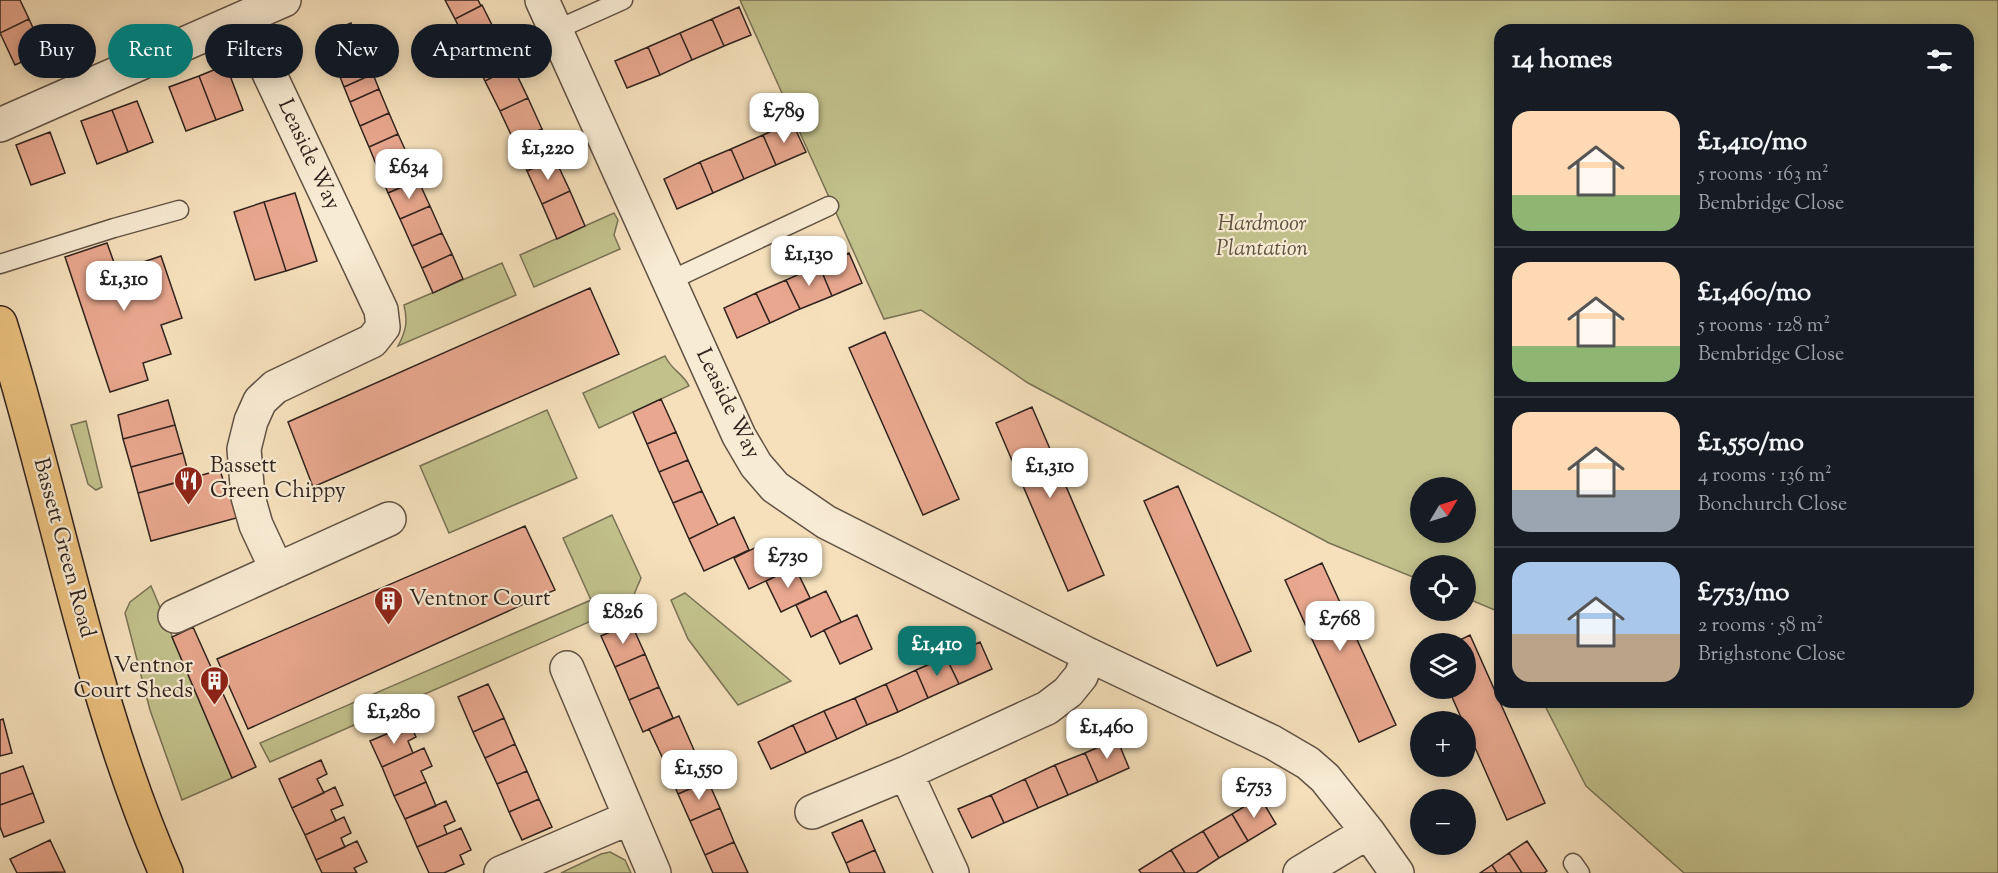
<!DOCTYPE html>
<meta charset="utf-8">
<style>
:root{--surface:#171b24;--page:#20242c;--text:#f1f3f6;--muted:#9ea1a6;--line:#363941;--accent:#0f766e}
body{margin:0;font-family:"Sorts Mill Goudy",serif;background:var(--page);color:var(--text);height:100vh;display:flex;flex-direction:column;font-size:22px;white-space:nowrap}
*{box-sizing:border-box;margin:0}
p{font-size:20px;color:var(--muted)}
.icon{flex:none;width:33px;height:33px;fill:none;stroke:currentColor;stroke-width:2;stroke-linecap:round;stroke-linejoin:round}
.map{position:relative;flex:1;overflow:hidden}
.sheet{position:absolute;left:1494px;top:24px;width:480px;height:684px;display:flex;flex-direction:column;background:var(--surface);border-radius:18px;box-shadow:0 3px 15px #0003}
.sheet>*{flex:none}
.hud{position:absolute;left:18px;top:24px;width:570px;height:54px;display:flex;gap:12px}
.needle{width:39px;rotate:52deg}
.tools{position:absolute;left:1410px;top:477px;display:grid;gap:12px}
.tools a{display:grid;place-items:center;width:66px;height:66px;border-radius:50%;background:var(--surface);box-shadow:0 3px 15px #0003;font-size:30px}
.price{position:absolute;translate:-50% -51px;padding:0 14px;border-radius:12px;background:#fff;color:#222;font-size:20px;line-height:39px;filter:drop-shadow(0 2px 3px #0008)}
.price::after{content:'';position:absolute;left:50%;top:36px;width:18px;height:14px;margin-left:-9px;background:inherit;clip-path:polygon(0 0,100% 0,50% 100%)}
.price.on{background:var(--accent);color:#fff}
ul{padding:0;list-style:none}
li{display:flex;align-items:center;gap:18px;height:150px;padding:0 18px}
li+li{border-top:2px solid var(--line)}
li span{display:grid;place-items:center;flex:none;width:168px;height:120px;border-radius:18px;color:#555}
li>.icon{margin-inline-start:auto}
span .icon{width:72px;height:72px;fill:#fffc;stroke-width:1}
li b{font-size:26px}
h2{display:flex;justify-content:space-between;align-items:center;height:72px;padding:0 18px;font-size:26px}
.chip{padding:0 21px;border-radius:27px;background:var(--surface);box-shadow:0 3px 15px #0003;font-size:21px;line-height:54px}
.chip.on{background:var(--accent);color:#fff}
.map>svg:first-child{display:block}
.green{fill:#c2c18c;stroke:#797255;stroke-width:1.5;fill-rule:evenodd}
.building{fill:#e8a78e;stroke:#30231e;stroke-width:1.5}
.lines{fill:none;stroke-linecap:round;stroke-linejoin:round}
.lane-casing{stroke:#615245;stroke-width:21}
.street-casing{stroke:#615245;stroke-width:36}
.primary-casing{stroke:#30231e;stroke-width:36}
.lane{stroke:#f8ebd3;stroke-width:18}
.street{stroke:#f8ebd3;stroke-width:33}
.primary{stroke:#eac07e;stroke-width:33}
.labels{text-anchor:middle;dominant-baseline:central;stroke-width:4.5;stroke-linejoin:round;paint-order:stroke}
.street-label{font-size:22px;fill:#30231e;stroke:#f8ebd3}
.park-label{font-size:22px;font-style:italic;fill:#5c523f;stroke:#f8ebd3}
.poi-label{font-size:22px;fill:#30231e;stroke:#f8ebd3;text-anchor:start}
</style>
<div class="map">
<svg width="1998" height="873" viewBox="0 0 1998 873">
<rect width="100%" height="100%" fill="#f5e0bb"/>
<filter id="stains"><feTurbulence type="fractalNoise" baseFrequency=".00333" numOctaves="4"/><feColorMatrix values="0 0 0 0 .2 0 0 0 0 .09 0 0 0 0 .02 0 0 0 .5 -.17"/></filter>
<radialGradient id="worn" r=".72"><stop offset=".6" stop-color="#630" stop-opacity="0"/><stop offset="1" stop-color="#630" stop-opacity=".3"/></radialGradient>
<path class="green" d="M740 0H1998V873H1684L1586 786 1543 702H1968V30H1500V620L1495 610 1466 598V566H1420V580L1329 543 1028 383 921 310 884 319ZM1420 488H1466V532H1420Z
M614 213 618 220 614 235 620 249 534 287 520 255Z
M502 263 516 295 398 346C406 331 408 322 404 305Z
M665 356C672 371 683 373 689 386L599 428 583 393Z
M547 410 577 478 449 533 420 466Z
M86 421 102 487 96 490 88 484 71 425Z
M612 515 641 578 630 604 270 762 260 743 591 600 563 538Z
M151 586 232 778 182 800 150 710 125 613 130 602Z
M685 593 791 681 738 705 688 639 671 600Z
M610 852 625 860 631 873H561L601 854Z"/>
<path class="building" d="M0 0H20L29 19 0 33Z
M445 0H478L481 6 455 19Z
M482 5 500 41 473 55 455 19Z
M739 7 751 35 724 46 712 19Z
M29 19 44 52 15 65 0 33Z
M712 19 724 46 692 60 680 33Z
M351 23 361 47 333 59 322 35Z
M680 33 692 60 660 75 648 47Z
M501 41 513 67 485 81 473 55Z
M361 47 373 74 344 87 333 59Z
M648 47 660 75 627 88 615 61Z
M226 65 243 110 216 120 199 76Z
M513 67 528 98 500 111 485 81Z
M373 74 379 89 350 102 344 87Z
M199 76 216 120 186 131 169 87Z
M379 89 389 113 360 126 350 102Z
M528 98 542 129 514 141 500 111Z
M137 101 153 142 128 152 112 110Z
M112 110 128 152 97 164 81 121Z
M389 113 398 134 369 147 360 126Z
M792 122 806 152 776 165 763 135Z
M542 129 555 159 527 171 514 141Z
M50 132 65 173 31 185 16 145Z
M398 134 408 156 378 169 369 147Z
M763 135 776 165 744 179 731 149Z
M731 149 744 179 713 193 700 162Z
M408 156 418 180 388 193 378 169Z
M555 159 570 191 542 204 527 171Z
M700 162 713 193 677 209 664 179Z
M418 180 430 206 400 219 388 193Z
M570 191 585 226 557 239 542 204Z
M295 193 317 261 286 271 264 202Z
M264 202 286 271 255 280 234 212Z
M430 206 442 233 412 246 400 219Z
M442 233 452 254 422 268 412 246Z
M107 243 117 271 161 256 182 318 161 325 171 354 143 363 148 380 110 392 65 257Z
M849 253 862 283 832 296 819 265Z
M452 254 463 279 433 293 422 268Z
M819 265 832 296 800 309 786 280Z
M786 280 800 309 770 323 756 293Z
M590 288 619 354 313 487 288 422Z
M756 293 770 323 737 338 724 308Z
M885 332 959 499 923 515 849 348Z
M661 399 676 432 647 444 633 412Z
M168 400 175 425 123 439 118 415Z
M1032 407 1104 575 1068 591 996 423Z
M175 425 183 453 131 467 123 439Z
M676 432 688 460 659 472 647 444Z
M183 453 190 479 138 493 131 467Z
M688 460 702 491 673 503 659 472Z
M220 470 228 496 234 494 240 517 151 541 138 493Z
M1178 486 1251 651 1217 666 1144 501Z
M702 491 718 525 689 539 673 503Z
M734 517 749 550 704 571 689 539Z
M525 526 555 590 248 729 217 659Z
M765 543 780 574 749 589 734 558Z
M1322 563 1396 725 1359 742 1285 580Z
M795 567 810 598 781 612 766 581Z
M826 591 841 622 811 637 796 605Z
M857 615 872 649 840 664 824 630Z
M631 623 645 654 615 667 601 636Z
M193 627 256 767 232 778 172 637Z
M1470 635 1545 803 1507 820 1466 727V722H1463L1448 688H1466V644H1452Z
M980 642 992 669 959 684 946 657Z
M645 654 659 687 629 700 615 667Z
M946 657 959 684 928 698 916 670Z
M916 670 928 698 898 712 886 684Z
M488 684 504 718 473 732 458 697Z
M886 684 898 712 867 725 855 698Z
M659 687 673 718 643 732 629 700Z
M855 698 867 725 837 739 824 711Z
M824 711 837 739 806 753 793 725Z
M679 716 694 750 665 763 649 729Z
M504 718 515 744 485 758 473 732Z
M3 719 12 753 0 756V720Z
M410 724 416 737 408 741 413 753 382 767 370 741Z
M793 725 806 753 771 769 758 742Z
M1117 739 1129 768 1098 782 1085 753Z
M515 744 527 771 497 784 485 758Z
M424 748 432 766 421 771 426 782 394 796 382 767Z
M694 750 708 781 678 794 665 763Z
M1085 753 1098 782 1068 795 1055 765Z
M321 760 327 774 317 779 324 793 292 808 279 779Z
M1055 765 1068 795 1038 808 1025 779Z
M23 766 33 793 0 805V774Z
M527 771 539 799 509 812 497 784Z
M1025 779 1038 808 1004 823 991 795Z
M708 781 720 808 690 821 678 794Z
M426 782 436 806 405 819 394 796Z
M335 787 343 805 331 810 336 821 305 835 292 808Z
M33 793 44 822 4 837 0 827V805Z
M991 795 1004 823 972 838 958 809Z
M1260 797 1276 824 1248 841 1232 814Z
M539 799 552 827 522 840 509 812Z
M446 801 455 821 444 826 447 834 417 847 405 819Z
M720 808 734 842 705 855 690 821Z
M1232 814 1248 841 1219 858 1203 831Z
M344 817 351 833 341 838 345 847 316 860 305 835Z
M862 820 875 850 846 863 832 833Z
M461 828 471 850 460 855 464 864 444 873H429L417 847Z
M1203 831 1219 858 1196 873H1185L1171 850Z
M50 840 65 872 17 873 10 859Z
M357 841 367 862 354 868 357 873H322L316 860Z
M1527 841 1547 871 1544 873H1522L1509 853Z
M734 842 748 873H713L705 855Z
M875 850 885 873H850L846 863Z
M1171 850 1185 873H1141L1139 870Z
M1509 853 1522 873H1497L1492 865Z
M1492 865 1497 873H1480Z"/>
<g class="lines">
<defs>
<path id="lane" d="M556 30 623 0
M0 264 114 228 179 210
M669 281 829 206
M1573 863 1580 873"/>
<path id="street" d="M542 0 739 436 756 465 775 487 826 522 1089 655 1272 742 1308 763 1325 778 1368 832 1397 873
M243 18 381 310 383 327 372 341 275 387 260 401 251 421 244 449 248 497 256 525 277 570
M0 125 284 0
M175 616 389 519
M567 668 654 873
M906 773 952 873
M812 812 906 773 1047 708 1068 692 1081 676 1089 655
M501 873 629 818
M1300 873 1368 832"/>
<path id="primary" d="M0 323C57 504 90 699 166 873"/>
</defs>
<use href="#lane" class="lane-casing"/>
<use href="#street" class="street-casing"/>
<use href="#primary" class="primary-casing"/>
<use href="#lane" class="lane"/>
<use href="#street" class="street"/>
<use href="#primary" class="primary"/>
</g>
<defs>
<symbol id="restaurant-pin" viewBox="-11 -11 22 30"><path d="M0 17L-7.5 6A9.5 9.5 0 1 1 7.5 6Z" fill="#8f2418" stroke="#f8ebd3"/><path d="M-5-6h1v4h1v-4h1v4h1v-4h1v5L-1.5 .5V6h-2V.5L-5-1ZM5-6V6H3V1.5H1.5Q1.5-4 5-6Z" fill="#fff"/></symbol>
<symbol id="building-pin" viewBox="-11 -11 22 30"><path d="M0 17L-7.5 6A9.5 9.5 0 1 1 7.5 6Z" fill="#8f2418" stroke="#f8ebd3"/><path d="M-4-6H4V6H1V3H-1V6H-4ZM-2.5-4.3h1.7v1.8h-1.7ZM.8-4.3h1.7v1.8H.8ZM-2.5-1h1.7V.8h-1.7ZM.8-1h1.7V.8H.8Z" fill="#fff"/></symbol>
</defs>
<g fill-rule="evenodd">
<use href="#restaurant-pin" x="172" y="464" width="33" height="45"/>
<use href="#building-pin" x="372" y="584" width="33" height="45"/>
<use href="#building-pin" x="198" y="664" width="33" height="45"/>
</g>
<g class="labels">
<g class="street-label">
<text transform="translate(308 155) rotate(65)">Leaside Way</text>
<text transform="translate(727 404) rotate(64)">Leaside Way</text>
<text transform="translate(63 548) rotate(75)">Bassett Green Road</text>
</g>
<g class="park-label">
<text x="1262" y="225">Hardmoor<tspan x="1262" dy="25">Plantation</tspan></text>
</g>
<g class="poi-label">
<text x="210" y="467">Bassett<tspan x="210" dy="25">Green Chippy</tspan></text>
<text x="409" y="600">Ventnor Court</text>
<text x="193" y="667" text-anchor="end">Ventnor<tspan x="193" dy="25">Court Sheds</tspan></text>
</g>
</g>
<rect width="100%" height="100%" filter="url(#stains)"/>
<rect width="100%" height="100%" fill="url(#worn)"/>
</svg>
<div class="tools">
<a><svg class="needle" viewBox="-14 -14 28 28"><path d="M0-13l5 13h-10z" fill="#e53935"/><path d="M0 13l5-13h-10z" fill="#9ea1a6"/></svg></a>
<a><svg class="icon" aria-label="locate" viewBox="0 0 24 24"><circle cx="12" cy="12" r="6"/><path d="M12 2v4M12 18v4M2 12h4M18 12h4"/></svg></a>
<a><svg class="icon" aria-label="layers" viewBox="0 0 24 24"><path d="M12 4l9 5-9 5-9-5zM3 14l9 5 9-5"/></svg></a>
<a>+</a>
<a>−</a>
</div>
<b class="price" style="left:784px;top:144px">£789</b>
<b class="price" style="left:548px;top:181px">£1,220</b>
<b class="price" style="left:409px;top:200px">£634</b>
<b class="price" style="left:809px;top:287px">£1,130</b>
<b class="price" style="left:124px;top:312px">£1,310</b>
<b class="price" style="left:1050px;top:499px">£1,310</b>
<b class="price" style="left:788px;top:589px">£730</b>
<b class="price" style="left:623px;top:645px">£826</b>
<b class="price" style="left:1340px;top:652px">£768</b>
<b class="price on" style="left:937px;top:677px">£1,410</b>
<b class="price" style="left:394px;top:745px">£1,280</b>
<b class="price" style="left:1107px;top:760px">£1,460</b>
<b class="price" style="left:699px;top:801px">£1,550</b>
<b class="price" style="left:1254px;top:819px">£753</b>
<div class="hud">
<a class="chip">Buy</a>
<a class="chip on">Rent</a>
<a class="chip">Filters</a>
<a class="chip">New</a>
<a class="chip">Apartment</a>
</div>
<section class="sheet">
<h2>14 homes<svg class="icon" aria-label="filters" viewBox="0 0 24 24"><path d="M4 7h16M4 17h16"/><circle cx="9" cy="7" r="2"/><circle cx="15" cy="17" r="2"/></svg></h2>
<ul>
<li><span style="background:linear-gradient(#ffd9b3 70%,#8fb573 0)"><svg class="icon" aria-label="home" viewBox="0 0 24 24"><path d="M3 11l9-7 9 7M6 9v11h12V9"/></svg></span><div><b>£1,410/mo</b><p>5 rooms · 163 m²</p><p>Bembridge Close</p></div></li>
<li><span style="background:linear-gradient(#ffd9b3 70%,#8fb573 0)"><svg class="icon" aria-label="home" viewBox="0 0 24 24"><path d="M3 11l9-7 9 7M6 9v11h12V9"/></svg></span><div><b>£1,460/mo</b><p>5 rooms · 128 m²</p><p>Bembridge Close</p></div></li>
<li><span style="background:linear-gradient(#ffd9b3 65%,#9aa5b1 0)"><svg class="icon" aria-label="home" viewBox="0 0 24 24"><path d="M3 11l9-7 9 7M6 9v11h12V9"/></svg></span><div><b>£1,550/mo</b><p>4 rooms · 136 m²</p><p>Bonchurch Close</p></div></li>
<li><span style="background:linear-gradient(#a9c7e8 60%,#b9a48a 0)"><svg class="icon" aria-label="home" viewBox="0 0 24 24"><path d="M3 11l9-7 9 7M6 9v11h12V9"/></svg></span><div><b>£753/mo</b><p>2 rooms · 58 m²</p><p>Brighstone Close</p></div></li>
</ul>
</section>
</div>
